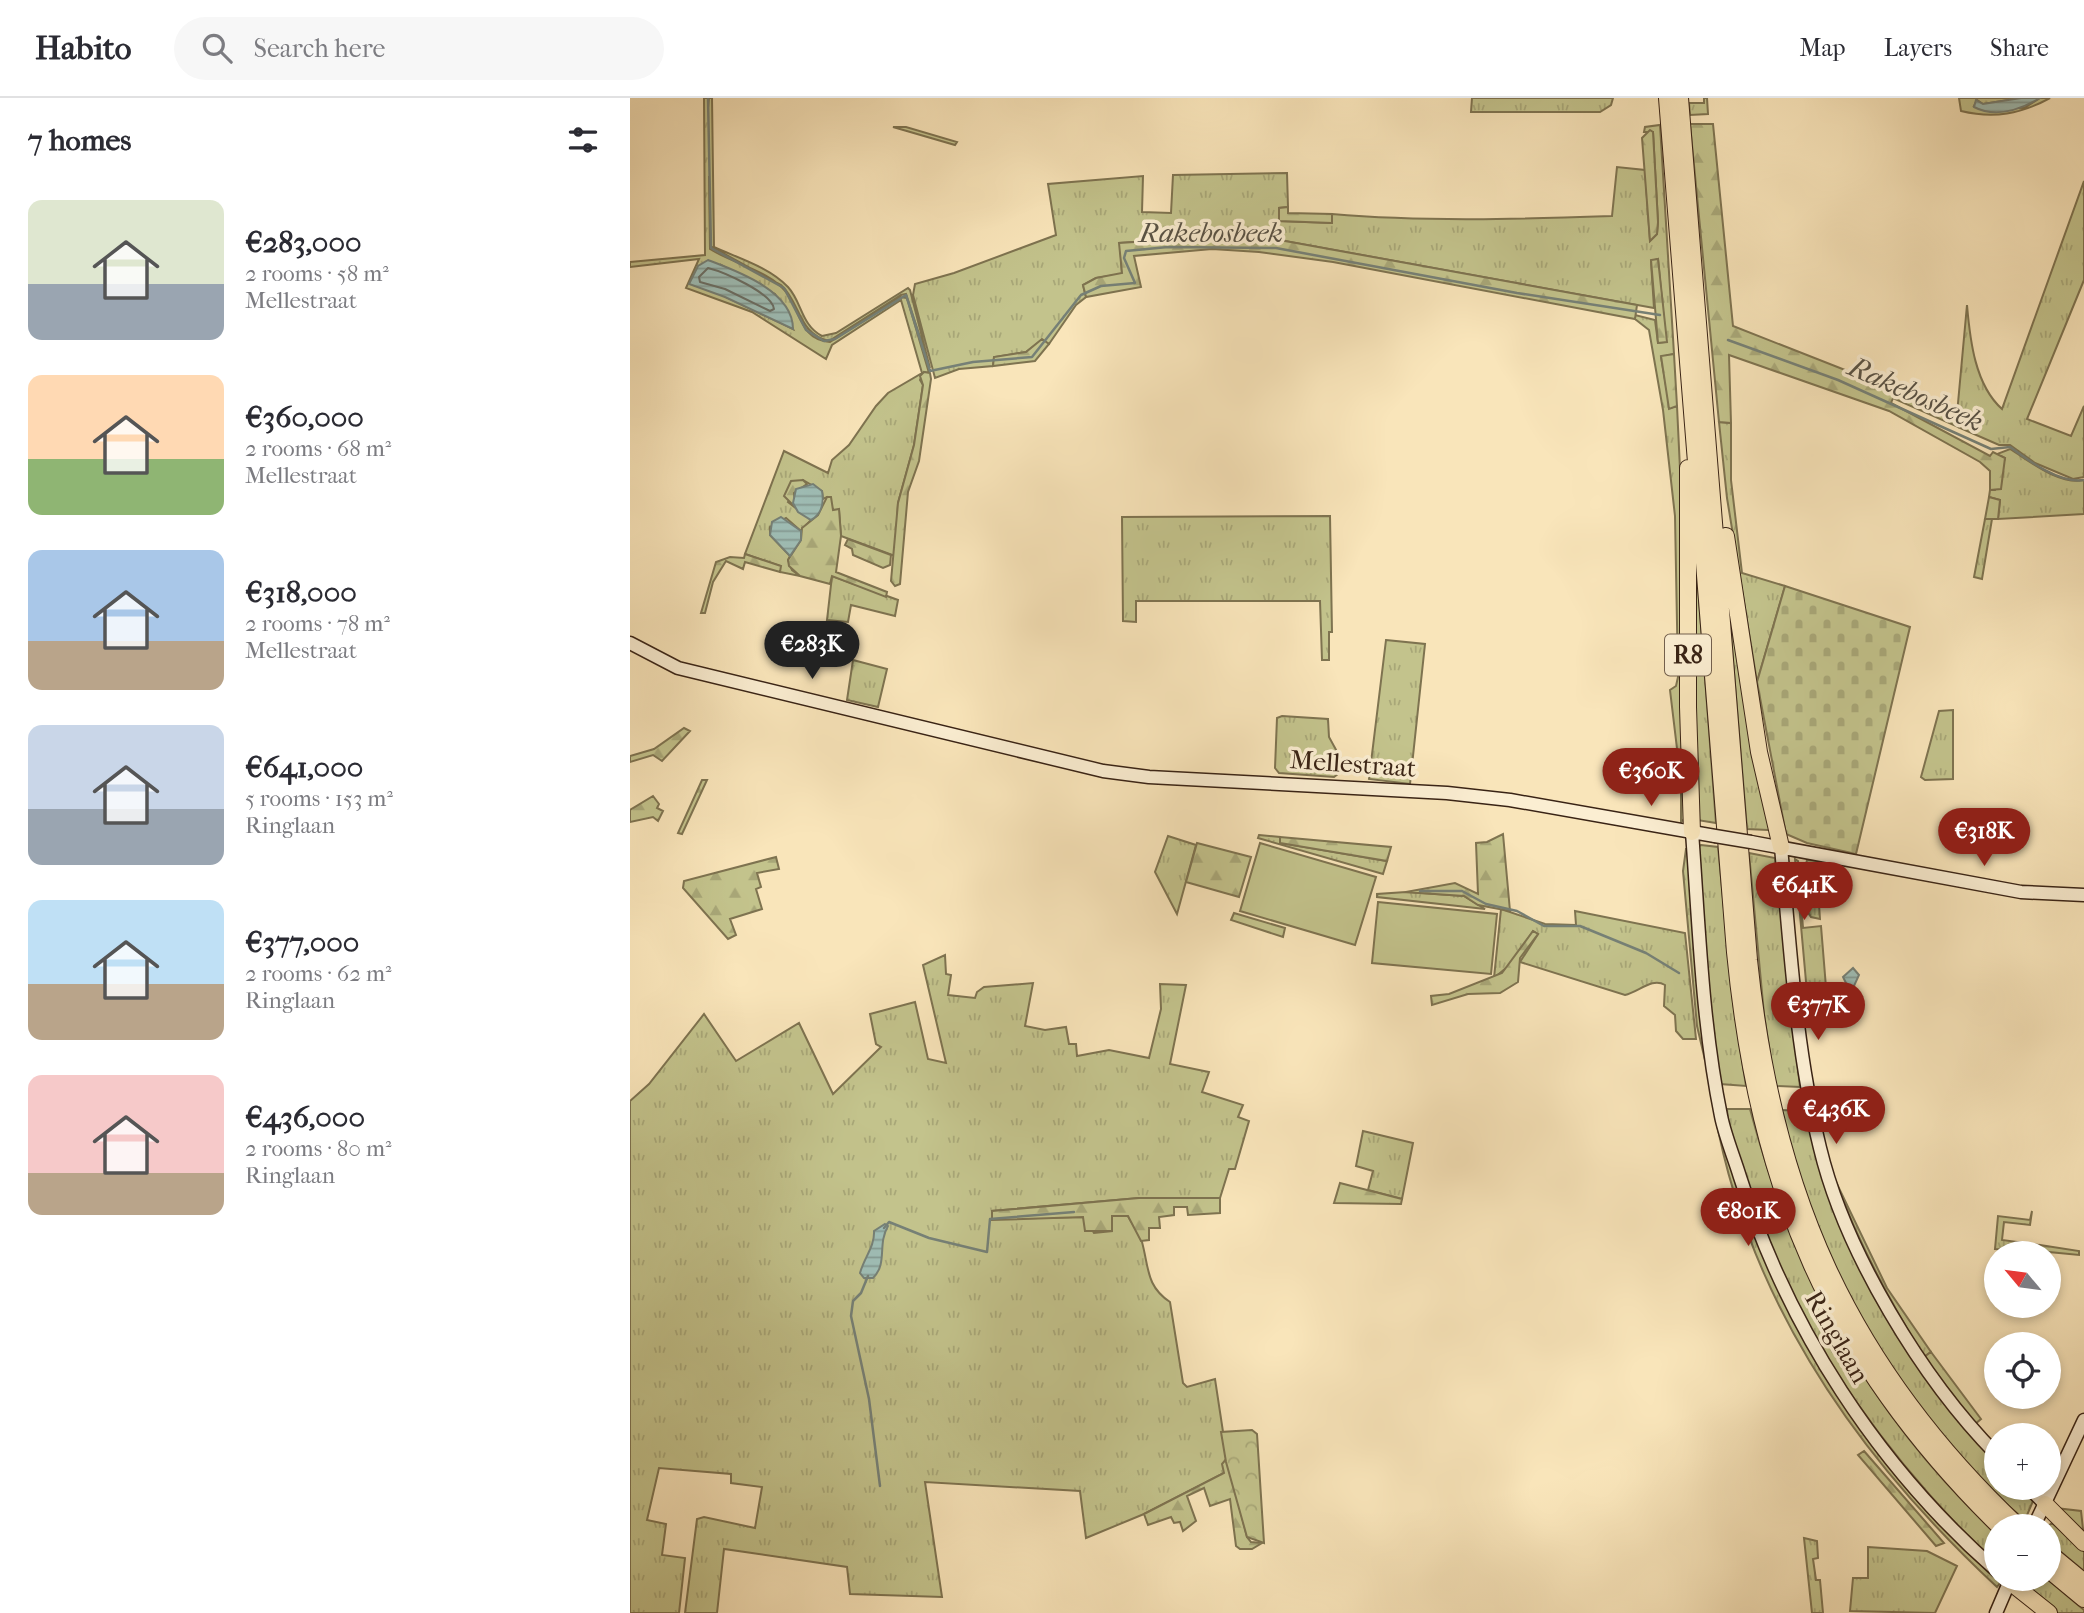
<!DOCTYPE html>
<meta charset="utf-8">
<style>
:root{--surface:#fff;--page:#f7f7f7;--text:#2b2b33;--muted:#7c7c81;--line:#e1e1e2;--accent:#8f2418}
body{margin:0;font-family:"IM FELL French Canon",serif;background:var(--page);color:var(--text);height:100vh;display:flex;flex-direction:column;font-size:26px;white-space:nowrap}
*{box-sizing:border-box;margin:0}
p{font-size:23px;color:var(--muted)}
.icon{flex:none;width:38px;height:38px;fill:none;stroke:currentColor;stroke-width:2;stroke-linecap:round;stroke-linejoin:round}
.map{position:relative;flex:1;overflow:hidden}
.side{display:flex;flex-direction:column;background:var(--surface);width:630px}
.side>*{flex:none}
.needle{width:46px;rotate:299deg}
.fabs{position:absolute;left:1354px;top:1143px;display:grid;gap:14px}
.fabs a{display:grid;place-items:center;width:77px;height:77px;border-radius:50%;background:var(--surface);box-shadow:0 4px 10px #0003;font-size:35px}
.price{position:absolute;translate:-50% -60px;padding:0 16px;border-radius:24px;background:var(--accent);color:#fff;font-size:23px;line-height:46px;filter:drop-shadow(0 2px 4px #0008)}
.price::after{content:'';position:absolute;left:50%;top:42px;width:21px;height:16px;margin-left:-10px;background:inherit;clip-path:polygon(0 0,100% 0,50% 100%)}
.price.selected{background:#222;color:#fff}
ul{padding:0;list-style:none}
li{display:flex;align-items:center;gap:21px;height:175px;padding:0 28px}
li span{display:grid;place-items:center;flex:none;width:196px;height:140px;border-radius:14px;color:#555}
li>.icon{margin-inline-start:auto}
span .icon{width:84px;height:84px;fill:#fffc;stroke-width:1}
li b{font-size:30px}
h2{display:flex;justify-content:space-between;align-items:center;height:84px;padding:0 28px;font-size:30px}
header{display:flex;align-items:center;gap:42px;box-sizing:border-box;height:98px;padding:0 35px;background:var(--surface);border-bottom:2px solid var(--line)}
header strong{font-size:33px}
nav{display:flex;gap:38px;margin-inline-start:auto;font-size:24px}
.search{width:490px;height:63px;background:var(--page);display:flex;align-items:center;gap:18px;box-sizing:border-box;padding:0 24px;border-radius:38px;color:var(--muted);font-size:26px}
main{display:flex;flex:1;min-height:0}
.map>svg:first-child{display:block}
.grass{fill:url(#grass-tufts);stroke:#7e7350;stroke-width:2;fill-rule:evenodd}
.forest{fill:url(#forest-firs);stroke:#7e7350;stroke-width:2}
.cemetery{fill:url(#cemetery-stones);stroke:#7e7350;stroke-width:2}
.park{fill:url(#park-crowns);stroke:#7e7350;stroke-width:2}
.pitch{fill:#c3c38c;stroke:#7e7350;stroke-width:2}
.water{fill:url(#water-rules);stroke:#768076;stroke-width:2}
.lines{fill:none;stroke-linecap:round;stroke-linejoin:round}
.shore{stroke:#6c7066;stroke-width:2}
.stream{stroke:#768076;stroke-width:2.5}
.secondary-casing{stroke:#392315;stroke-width:15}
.highway-casing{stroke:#392315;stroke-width:18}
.secondary{stroke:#fbeed2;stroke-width:12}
.highway{stroke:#f9e5ba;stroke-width:16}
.secondary-bridge-casing{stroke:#392315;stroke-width:15;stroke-linecap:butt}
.secondary-bridge{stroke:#fbeed2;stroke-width:12}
.labels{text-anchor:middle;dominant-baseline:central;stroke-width:7;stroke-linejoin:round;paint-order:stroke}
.shield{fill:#fbeed2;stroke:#73604e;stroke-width:2}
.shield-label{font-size:24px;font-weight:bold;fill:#392315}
.street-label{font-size:26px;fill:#392315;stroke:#fbeed2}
.water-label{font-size:28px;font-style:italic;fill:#585245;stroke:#fbeed2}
</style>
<header>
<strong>Habito</strong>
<div class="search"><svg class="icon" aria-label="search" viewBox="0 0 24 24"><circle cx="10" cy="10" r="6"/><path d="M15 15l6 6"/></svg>Search here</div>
<nav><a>Map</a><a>Layers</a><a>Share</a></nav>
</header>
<main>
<section class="side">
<h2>7 homes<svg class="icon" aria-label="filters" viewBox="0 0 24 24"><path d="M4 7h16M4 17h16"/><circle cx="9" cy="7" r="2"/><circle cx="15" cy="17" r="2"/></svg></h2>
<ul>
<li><span style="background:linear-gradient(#dfe7d0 60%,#9aa5b1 0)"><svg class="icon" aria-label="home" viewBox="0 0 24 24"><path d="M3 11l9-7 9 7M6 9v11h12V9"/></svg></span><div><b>€283,000</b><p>2 rooms · 58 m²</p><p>Mellestraat</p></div></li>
<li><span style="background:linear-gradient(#ffd9b3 60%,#8fb573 0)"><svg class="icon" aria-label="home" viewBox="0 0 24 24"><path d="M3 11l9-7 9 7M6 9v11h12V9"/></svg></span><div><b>€360,000</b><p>2 rooms · 68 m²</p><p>Mellestraat</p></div></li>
<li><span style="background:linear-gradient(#a9c7e8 65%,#b9a48a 0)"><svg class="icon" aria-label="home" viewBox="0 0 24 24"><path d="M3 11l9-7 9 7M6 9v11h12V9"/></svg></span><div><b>€318,000</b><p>2 rooms · 78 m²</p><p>Mellestraat</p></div></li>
<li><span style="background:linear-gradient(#c9d6e8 60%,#9aa5b1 0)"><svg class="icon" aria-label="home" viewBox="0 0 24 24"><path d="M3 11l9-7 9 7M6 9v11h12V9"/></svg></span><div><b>€641,000</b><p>5 rooms · 153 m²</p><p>Ringlaan</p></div></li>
<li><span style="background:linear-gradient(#bfe0f5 60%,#b9a48a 0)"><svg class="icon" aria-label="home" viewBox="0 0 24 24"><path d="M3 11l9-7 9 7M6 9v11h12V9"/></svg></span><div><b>€377,000</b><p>2 rooms · 62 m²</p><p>Ringlaan</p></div></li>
<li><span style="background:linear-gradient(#f6c9c9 70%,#b9a48a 0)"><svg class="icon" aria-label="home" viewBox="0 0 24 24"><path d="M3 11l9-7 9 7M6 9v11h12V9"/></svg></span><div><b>€436,000</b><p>2 rooms · 80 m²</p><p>Ringlaan</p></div></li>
</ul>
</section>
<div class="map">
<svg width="1454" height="1515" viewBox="0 0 1454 1515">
<defs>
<pattern id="grass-tufts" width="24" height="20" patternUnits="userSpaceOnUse" patternTransform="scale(1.75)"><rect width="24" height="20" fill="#c3c38c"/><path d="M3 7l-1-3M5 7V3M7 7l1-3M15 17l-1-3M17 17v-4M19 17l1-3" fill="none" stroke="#a8a778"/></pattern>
<pattern id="forest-firs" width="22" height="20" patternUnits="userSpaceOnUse" patternTransform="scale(1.75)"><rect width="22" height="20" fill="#c3c38c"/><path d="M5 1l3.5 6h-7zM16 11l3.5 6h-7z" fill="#a8a778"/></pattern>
<pattern id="cemetery-stones" width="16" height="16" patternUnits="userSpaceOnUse" patternTransform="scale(1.75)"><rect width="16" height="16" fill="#c3c38c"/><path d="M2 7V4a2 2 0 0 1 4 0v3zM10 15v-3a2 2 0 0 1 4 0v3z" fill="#a8a778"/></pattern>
<pattern id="park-crowns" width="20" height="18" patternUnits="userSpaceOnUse" patternTransform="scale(1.75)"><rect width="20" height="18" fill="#c3c38c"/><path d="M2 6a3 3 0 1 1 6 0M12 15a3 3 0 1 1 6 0" fill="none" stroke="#a8a778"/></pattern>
<pattern id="water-rules" width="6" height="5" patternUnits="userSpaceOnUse" patternTransform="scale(1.75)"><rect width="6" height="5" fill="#9fbeb6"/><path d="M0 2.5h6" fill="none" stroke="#839a93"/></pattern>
</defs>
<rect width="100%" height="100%" fill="#f9e5ba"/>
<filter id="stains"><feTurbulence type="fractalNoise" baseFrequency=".00286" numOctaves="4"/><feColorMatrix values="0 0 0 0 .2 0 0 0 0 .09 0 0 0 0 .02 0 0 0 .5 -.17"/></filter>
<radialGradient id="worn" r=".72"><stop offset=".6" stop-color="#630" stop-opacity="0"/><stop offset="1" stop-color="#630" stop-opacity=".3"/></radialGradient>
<path class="grass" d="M74 0H78V10L79 0H82L84 149C108 160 139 169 158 189 172 204 171 227 192 238L206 235 278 190 280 192 300 270 276 196 271 197 199 243C168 236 171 205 151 187L80 148 79 78 80 151C102 165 140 173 156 194 171 214 170 242 200 244L270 199 277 200 299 275 294 274 290 282 293 287 284 347 268 405 265 458 211 438 209 412H203L197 399 193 401 192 393 173 382 158 404 181 422 171 433 156 420 140 429V437L160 458 158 462 162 472 170 478 150 474V468L115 456 154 353 198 375 202 362 219 347 246 308 258 295 292 275 271 202 202 247 196 261 122 214 56 190 69 161 0 169V164L75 157ZM91 167 145 196 163 231 92 197Z
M842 0H983L981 7 970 14H841Z
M1074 0H1077L1078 16 1060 17 1059 5H1074Z
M1030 27 1044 256 1031 259 1040 310 1047 308 1053 434 1056 719 1051 724V684L1040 592 1046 588 1048 579 1045 418 1033 312 1019 232 1005 221V217L1025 222 1028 245 1036 244 1028 161 1021 163 1024 210 655 143 582 139 490 145 492 176 466 180 453 187 456 199 446 207 419 246 412 242 396 254 364 259 363 268 329 271 305 280 283 197 285 186 324 175 426 137 418 86 513 78 512 114 541 115 543 77 657 75 658 109 649 110V123L701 125 702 116C795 124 889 121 982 118L987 69 1015 72 1020 143 1027 136 1028 124 1023 34H1014L1015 29Z
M263 29H276L327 44 325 47Z
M1454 83V182L1397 321 1441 338 1454 308V379L1443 381 1405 365 1380 347H1369L1328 329 1327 316 1337 207C1340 242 1345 287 1372 311Z
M1089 324 1101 325V382L1112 475 1155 488 1127 584 1097 400Z
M1380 351C1401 364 1429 387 1454 382V416L1368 421 1370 402 1359 399 1360 392H1365L1375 360 1367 356Z
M700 418 702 534H699V562H692L690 503H506V524L493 523 492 419Z
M1355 421H1362L1352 481 1344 479Z
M1063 422 1086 725 1067 722Z
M1094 453 1141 732H1138L1117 731Z
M202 478 268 502 265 518 221 507 218 524 197 522Z
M756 542 795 546 780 686 739 681Z
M223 562 257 571 248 609 217 602Z
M1323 612V681L1295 682 1291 679 1309 613Z
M652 618 698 621 699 639 716 670 704 679 649 675 645 670 647 620Z
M629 737 650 739V745L757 763 753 776 628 740Z
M538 738 566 747 547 816 525 774Z
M1071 747 1088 749 1103 904 1116 988 1090 986 1079 903 1069 748Z
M1056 751H1058L1075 962 1067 928 1053 773Z
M1119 755 1145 760 1170 989 1145 988 1134 916Z
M1165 761 1168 763 1173 830 1191 828 1199 926 1180 928Z
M1177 762 1186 763 1190 821 1181 819C1170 806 1173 778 1177 762Z
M776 794 834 798 855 811 747 799V796Z
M871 811 915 826 946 827 945 813 1055 835 1066 941H1053L1046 933 1045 917 1034 908 1035 887C1022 879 1009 894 995 897L890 864 908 836 903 833 882 865 864 880Z
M604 815 655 830 653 839 601 822Z
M315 857 316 876 321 877 318 897 345 900 347 894 354 889 403 885 395 928 415 932 436 929 439 946H446L447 958 479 952 519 960 531 911 530 886 556 887 540 966 579 974 572 994 613 1007 608 1019 619 1023 605 1071H599L590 1100H509L362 1113V1121L454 1119 464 1135 482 1133 481 1118H498C502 1126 509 1135 512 1144 519 1170 516 1188 540 1204L553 1285 557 1289 585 1281 597 1360 594 1375 514 1416 456 1440 450 1393 295 1384 312 1499 220 1496 217 1469 94 1451 87 1515H55L67 1421 74 1419 125 1430 132 1389 101 1385V1376L29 1370 17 1422 36 1426 32 1457 55 1460 49 1515H0V1003L19 986 74 916 106 963 169 925 203 996 251 949 246 946 240 916 285 904 298 961 316 965 293 867Z
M1097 1011H1120C1166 1182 1238 1315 1367 1437V1467C1258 1362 1167 1238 1119 1093 1111 1067 1098 1038 1097 1011Z
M1150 1012 1176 1013 1223 1151 1334 1327 1367 1364V1390H1391L1403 1403 1395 1422C1308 1351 1221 1225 1183 1119 1171 1084 1161 1048 1150 1012Z
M1085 1016 1128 1145 1188 1266 1368 1481 1370 1485 1367 1489C1228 1360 1119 1205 1085 1016Z
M733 1033 783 1045 772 1101 738 1092 743 1073 726 1068Z
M1206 1084 1257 1190 1301 1254 1294 1259C1259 1202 1229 1146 1206 1084Z
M1402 1113 1400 1127 1374 1124 1372 1142 1410 1147 1409 1153 1365 1151 1368 1118 1400 1122Z
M1426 1410 1451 1413 1454 1440Z
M1422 1425 1454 1452V1473L1419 1444 1418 1428Z
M1174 1440 1187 1443 1188 1460 1183 1461 1186 1482H1190L1193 1515H1182Z
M1238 1449 1297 1453 1327 1468 1305 1515 1220 1513 1223 1480H1238Z
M1394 1481H1417L1454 1512V1515H1426L1392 1484Z"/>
<path class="forest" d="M1329 0H1391L1353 6 1347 2 1344 8 1394 10 1410 0H1420C1391 16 1364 21 1331 13Z
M1060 26H1083L1103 228 1327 316 1328 329 1263 300 1261 305 1360 358 1363 354 1375 360 1371 391 1360 392V373L1350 364 1259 313 1099 257 1101 325 1089 324Z
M1020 32 1023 34 1028 124 1027 136 1020 143 1012 40Z
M658 109V115L702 116V125L649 123V110Z
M582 139 655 143 1007 207 1005 221 703 164 629 154 582 151 504 158 511 189 456 199 453 187 466 180 492 175 489 145Z
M1028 161 1037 244 1028 245 1021 162Z
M412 241 419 246 405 263 363 268 364 259 396 254Z
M1044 256 1047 308 1039 311 1031 258Z
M294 274 300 275 301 281 289 363 278 394 270 486 265 488 261 483 268 405 284 347 293 287 290 278Z
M173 382 177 386 164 395 165 409 154 398 161 383Z
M197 399H201L203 412 209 411 211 438 206 474 257 494 256 499 202 478 200 486 170 478 159 468 158 462 171 442 172 430 188 417Z
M1359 399 1370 402 1368 421H1355Z
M218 441 261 457 260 467 253 470 223 457 222 451 215 447Z
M115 456 151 468 150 474 115 464 113 471 96 463 83 484 75 515H71L86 464 100 459 114 460Z
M54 630 60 633 32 663 23 657 0 664V658L24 651Z
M72 682H77L52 736 48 735Z
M23 698 29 706 27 710 33 713 28 723 23 719 0 724V712Z
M873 736 880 813 848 807 834 798 776 794 825 785 848 796 846 745 857 744Z
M650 739 761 749 757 763 650 745Z
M567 745 621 759 609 799 556 784Z
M146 759 149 771 127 775 131 789 126 791 132 811 100 821 106 837 98 841 53 790 54 783Z
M903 833 908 836 890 860 888 884 870 895 838 896 802 907 801 898 819 896 872 875Z
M710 1085 772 1101 771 1106 704 1105Z
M509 1100H590V1115L558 1117 557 1109H544V1117L529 1119 530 1130H519V1142L511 1143 498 1118H482V1133H455L453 1119 362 1122V1113Z
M1410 1147 1449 1153V1157L1409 1153Z
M1301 1254 1351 1321 1345 1326 1294 1259Z
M1234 1353 1314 1445 1306 1448 1228 1357Z
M597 1360 617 1439 621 1444 632 1445 622 1451H610L606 1448 600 1401 580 1408 574 1390 557 1398 566 1423 553 1433 550 1424 544 1425 541 1419 518 1427 514 1416 594 1375 592 1366Z"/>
<path class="cemetery" d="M1155 488 1280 529 1226 756 1177 745 1156 736 1127 584Z"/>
<path class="park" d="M622 1332 627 1336 634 1445 617 1439 596 1364 591 1334Z"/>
<path class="pitch" d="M630 745 746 779 725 847 610 813Z
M748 804 867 816 861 876 742 865Z"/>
<path class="water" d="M1391 0H1410C1390 12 1365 20 1344 9L1346 2 1353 6Z
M78 162C107 173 163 193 163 231L95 199 59 186 68 168Z
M183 386 192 393C194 404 192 416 181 422L168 414 163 405 166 391Z
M151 419 171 433V442L160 458 140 437 142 424Z
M1223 870 1229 877 1223 890 1230 906 1222 916 1213 908 1218 889 1213 879Z
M255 1126 258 1128C247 1147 258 1165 243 1180H234L230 1175C234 1160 245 1148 244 1133Z"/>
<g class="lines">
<path class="shore" d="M78 170C94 174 142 195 144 211L140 213 95 191 70 184 69 179Z"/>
<path class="stream" d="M78 0 81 150 154 190 176 232 194 243 205 241 276 197 300 273 343 264 402 259 451 197 471 188 505 185 494 160 496 153 538 149 646 150 887 195 1030 217
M1098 242 1208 282 1361 351 1380 349C1399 363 1430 386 1454 382
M790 793H832L856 806 887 813 914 828H950L1016 855 1049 875
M254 1130 259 1124 299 1140 357 1154 360 1121 444 1114
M238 1178 231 1195 223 1203 221 1218 239 1301 250 1388"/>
<defs>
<path id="secondary" d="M0 545 48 570 473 673 519 679 817 695 880 702 1085 738
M1062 734C1069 828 1072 925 1091 1018 1095 1038 1104 1059 1110 1079 1158 1230 1247 1368 1367 1473
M1121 744 1391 794 1454 797
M1151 749C1160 849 1166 952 1190 1050 1215 1154 1292 1281 1367 1357
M1399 1390 1415 1406
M1404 1428 1454 1322
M1366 1515 1381 1480"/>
<path id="highway" d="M1037 0 1105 854C1128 1090 1198 1260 1369 1428
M1050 0 1119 862C1143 1094 1217 1266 1388 1428
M1058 370V609L1062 734
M1096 438 1129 654 1151 749
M1415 1406 1454 1445
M1419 1455 1454 1484
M1419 1472 1454 1501
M1380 1484 1419 1515"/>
</defs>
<use href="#secondary" class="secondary-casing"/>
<use href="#highway" class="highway-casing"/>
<use href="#secondary" class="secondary"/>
<use href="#highway" class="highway"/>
<defs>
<path id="secondary-bridge" d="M1085 738 1121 744"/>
</defs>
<use href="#secondary-bridge" class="secondary-bridge-casing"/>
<use href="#secondary-bridge" class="secondary-bridge"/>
</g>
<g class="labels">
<rect class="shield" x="1035" y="536.5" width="46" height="41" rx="5"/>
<g class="shield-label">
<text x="1058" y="557">R8</text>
</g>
<g class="street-label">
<text transform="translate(723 666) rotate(4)">Mellestraat</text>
<text transform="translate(1207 1239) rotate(60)">Ringlaan</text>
</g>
<g class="water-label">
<text x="581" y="134">Rakebosbeek</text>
<text transform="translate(1286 296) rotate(24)">Rakebosbeek</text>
</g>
</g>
<rect width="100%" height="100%" filter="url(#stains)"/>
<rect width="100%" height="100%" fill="url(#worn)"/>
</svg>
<div class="fabs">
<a><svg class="needle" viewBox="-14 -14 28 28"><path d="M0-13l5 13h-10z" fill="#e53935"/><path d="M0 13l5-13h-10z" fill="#7c7c81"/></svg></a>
<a><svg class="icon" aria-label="locate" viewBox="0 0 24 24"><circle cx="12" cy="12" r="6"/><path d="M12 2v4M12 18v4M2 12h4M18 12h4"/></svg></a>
<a>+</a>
<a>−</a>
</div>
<b class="price selected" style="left:182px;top:583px">€283K</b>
<b class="price" style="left:1021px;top:710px">€360K</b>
<b class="price" style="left:1354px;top:770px">€318K</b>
<b class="price" style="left:1174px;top:824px">€641K</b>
<b class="price" style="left:1188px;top:944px">€377K</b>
<b class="price" style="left:1206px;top:1048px">€436K</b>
<b class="price" style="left:1118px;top:1150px">€801K</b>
</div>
</main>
